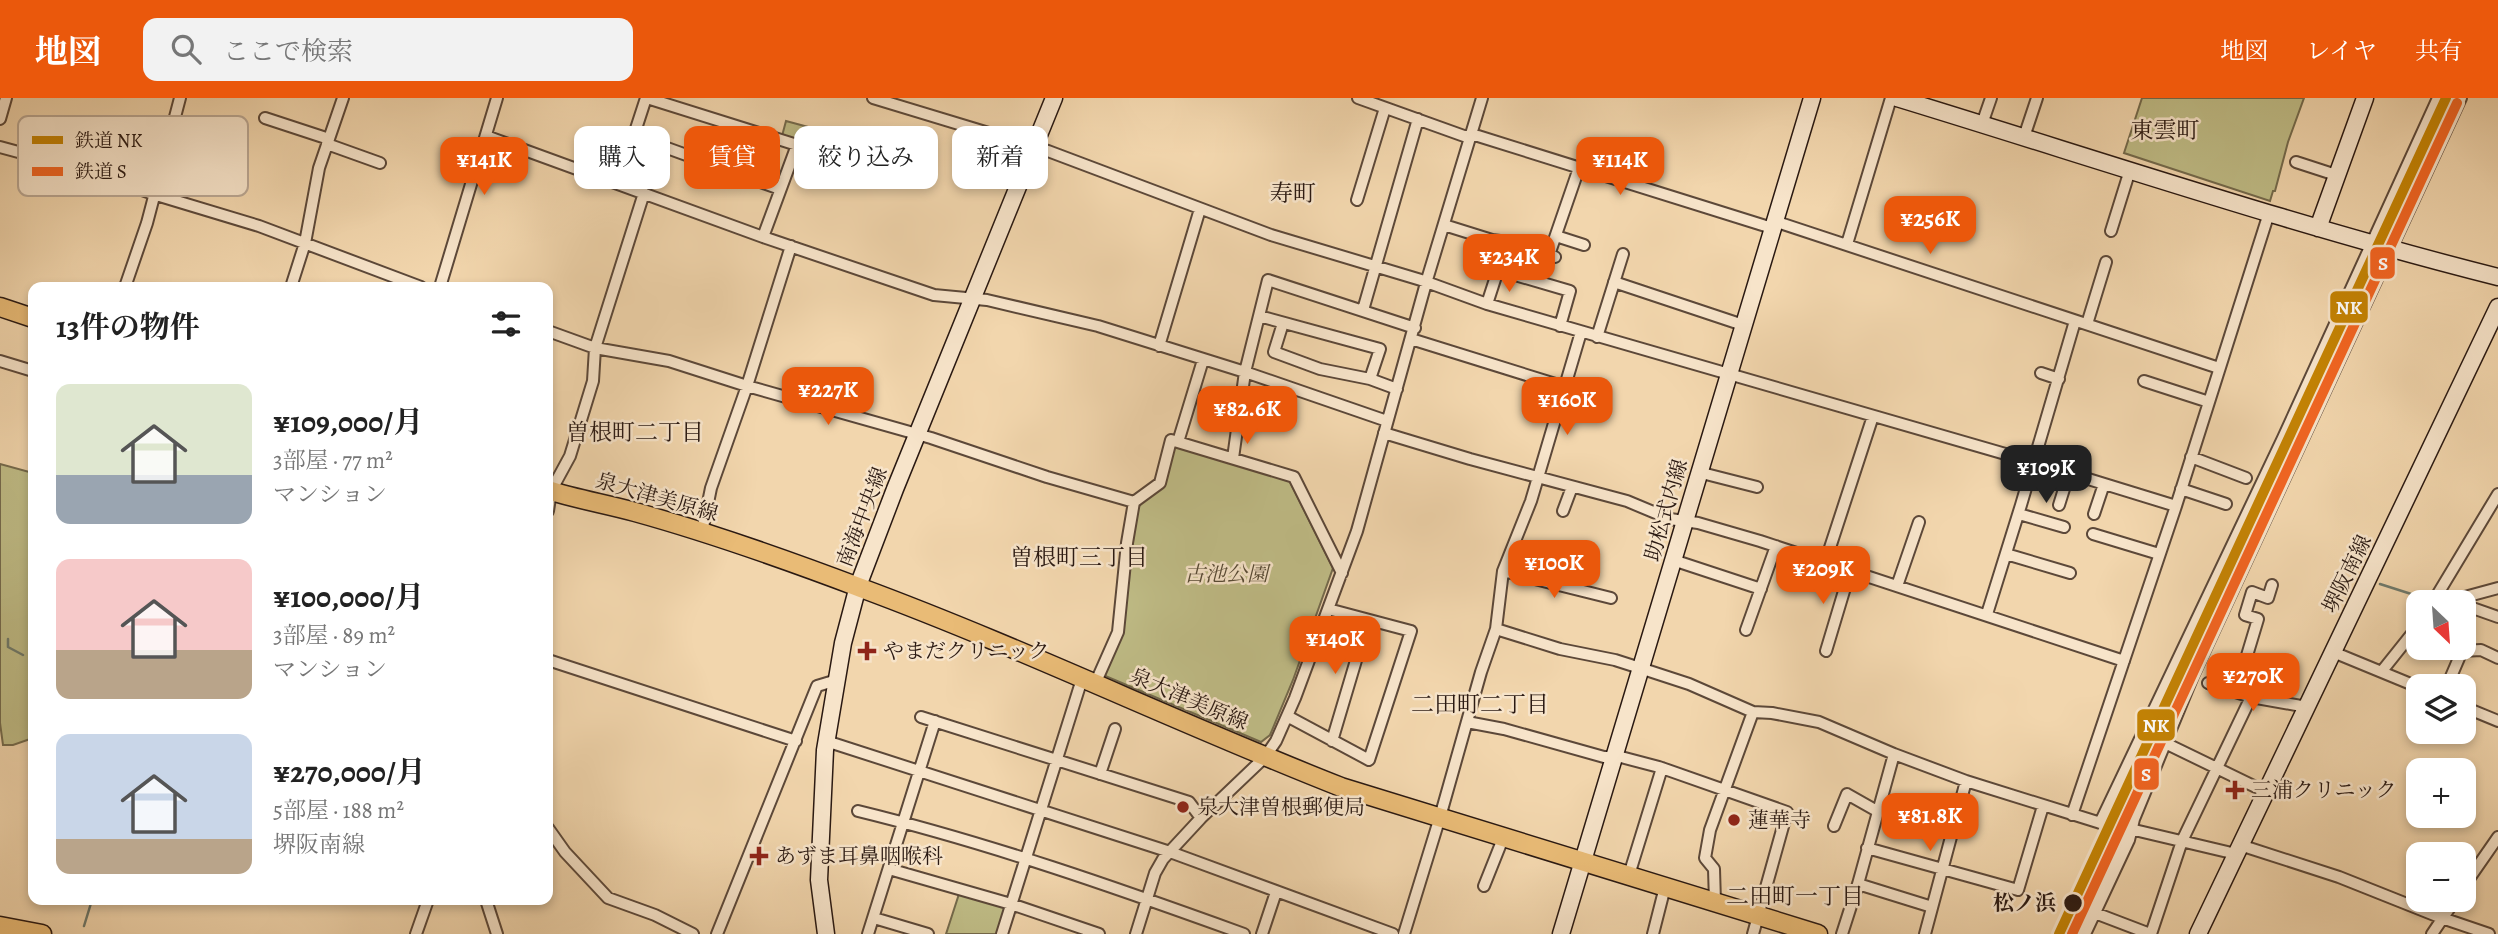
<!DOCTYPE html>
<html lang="ja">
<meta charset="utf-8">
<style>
:root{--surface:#fff;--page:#f2f2f2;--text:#222;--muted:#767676;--accent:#ea580c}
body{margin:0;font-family:Alegreya,"Noto Serif JP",serif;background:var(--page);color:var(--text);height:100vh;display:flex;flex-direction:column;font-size:26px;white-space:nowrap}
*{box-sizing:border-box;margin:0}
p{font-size:23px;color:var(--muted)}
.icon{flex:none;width:38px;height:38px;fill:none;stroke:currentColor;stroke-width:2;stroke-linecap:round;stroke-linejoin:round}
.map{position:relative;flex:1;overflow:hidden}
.side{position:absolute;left:28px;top:184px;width:525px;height:623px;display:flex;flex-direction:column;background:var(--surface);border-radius:14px;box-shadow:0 4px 10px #0003}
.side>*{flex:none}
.guide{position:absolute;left:574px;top:28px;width:665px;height:63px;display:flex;gap:14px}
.needle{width:46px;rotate:155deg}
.tools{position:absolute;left:2406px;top:492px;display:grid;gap:14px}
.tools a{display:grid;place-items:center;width:70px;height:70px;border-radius:14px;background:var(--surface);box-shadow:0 4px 10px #0003;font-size:35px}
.price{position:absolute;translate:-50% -60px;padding:0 16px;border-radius:14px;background:var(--accent);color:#fff;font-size:23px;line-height:46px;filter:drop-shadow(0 2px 4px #0008)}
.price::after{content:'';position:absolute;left:50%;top:42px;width:21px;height:16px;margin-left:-10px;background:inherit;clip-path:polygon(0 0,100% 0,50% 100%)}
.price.current{background:#222;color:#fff}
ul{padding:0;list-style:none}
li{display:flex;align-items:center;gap:21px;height:175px;padding:0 28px}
li span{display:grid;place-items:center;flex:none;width:196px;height:140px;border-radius:14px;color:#555}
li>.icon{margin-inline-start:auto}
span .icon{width:84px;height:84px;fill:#fffc;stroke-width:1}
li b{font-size:30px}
h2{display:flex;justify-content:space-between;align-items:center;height:84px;padding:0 28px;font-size:30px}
.pill{padding:0 24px;border-radius:14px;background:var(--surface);box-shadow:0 4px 10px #0003;font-size:24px;line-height:63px}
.pill.current{background:var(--accent);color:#fff}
header{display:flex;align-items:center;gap:42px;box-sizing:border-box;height:98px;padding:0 35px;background:var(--accent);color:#fff}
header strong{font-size:33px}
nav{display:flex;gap:38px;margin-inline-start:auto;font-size:24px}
.search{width:490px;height:63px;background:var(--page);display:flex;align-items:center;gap:18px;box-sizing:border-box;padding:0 24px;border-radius:14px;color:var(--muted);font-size:26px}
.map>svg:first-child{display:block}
.green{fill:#bfbc86;stroke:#746a4c;stroke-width:2}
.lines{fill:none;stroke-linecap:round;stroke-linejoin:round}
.stream{stroke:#6e796b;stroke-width:2.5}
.street-tunnel{stroke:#cab08e;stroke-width:10;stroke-dasharray:10 5;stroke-linecap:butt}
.street-casing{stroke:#5c4839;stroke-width:14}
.secondary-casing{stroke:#2a1912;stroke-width:19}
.primary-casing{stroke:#2a1912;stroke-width:21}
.street{stroke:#f7e4ca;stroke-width:10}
.secondary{stroke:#f7e4ca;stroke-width:16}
.primary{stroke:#e9bb76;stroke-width:18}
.rail-1-casing{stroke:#f7e4ca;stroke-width:16}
.rail-2-casing{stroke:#f7e4ca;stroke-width:16}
.rail-1{stroke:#c48304;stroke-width:10}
.rail-2{stroke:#f26522;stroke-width:10}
.poi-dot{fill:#8f2418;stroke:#f7e4ca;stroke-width:2.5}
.stop-dot{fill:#2a1912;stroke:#f7e4ca;stroke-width:2.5}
.labels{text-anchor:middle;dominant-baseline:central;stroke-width:5;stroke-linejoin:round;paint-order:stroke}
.street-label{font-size:21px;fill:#2a1912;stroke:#f7e4ca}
.park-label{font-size:21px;font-style:italic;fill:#574a35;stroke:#f7e4ca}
.poi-label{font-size:21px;fill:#2a1912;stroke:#f7e4ca;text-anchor:start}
.stop-label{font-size:21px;font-weight:bold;fill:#2a1912;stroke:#f7e4ca;text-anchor:end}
.neighbourhood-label{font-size:23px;fill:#2a1912;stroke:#f7e4ca}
.key{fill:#f7e4ca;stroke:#baa793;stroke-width:2}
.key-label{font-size:19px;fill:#2a1912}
.line-badge{stroke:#f7e4ca;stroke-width:2.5}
.badge-label{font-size:19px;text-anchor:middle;font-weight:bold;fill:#fff}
</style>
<header>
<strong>地図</strong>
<div class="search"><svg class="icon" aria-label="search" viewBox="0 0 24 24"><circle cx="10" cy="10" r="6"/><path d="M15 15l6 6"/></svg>ここで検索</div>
<nav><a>地図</a><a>レイヤ</a><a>共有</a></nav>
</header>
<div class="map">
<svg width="2498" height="836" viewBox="0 0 2498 836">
<rect width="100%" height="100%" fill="#f2d6ad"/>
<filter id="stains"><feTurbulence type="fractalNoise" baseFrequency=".00286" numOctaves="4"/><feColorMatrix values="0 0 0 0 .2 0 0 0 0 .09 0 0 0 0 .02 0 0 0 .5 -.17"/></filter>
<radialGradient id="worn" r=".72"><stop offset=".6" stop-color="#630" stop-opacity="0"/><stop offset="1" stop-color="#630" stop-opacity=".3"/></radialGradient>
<path class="green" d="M2142 0H2304L2288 44 2275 93H2273L2270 103 2124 55Z
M786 23 823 33 816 51 802 47V43L782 38Z
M1176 348 1289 382 1333 470 1293 582 1270 637 1261 644 1103 577 1121 535 1130 451 1138 410 1143 403 1162 389 1174 349Z
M0 366 33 375V640L13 647H3L0 625Z
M959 796 1002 807 1006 811 998 836H946Z"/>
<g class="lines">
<path class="stream" d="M2380 486 2430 502
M8 541V549L23 557
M84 828 92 802"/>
<path class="street-tunnel" d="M2107 727 2125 730"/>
<defs>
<path id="street" d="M647 0 797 47 763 139
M873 0 1048 53 1271 137 1421 182 1487 206 2033 364 2176 408
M1358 0 1464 38H1478L1772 130
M265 20 329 41
M0 21 6 0
M1982 26 1991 0
M486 38 763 139 934 197 987 202 1098 228 1245 274 1387 323
M634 38 780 91
M2024 39 2037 0
M327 46 380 65
M0 49 85 72 153 96 259 128 421 189
M2296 64 2336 77
M618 86 646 0
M1357 102 1385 10
M1774 123 2219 270
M1444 127 1492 142 1516 145 1555 159
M2111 133 2130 72
M1556 138 1584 147
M1847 146 1891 0
M1549 157 1579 70
M1614 184 1743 227
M125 189 147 125 180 0
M291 189 305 145 319 70 343 0
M440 189 497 0
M1487 206 1498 172 1570 193 1560 228
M1363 212 1418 21
M1259 218 1380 251 1370 281 1397 291
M1283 225 1274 254 1320 271 1370 281
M2087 226 2106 164
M548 233 595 250 669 263 747 288 931 340 1047 379 1134 404 1127 445 1118 534 1095 586
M1597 239 1623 156
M1411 241 1565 289
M1159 248 1200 111
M0 263 33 273
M2041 275 2059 281
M2144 283 2209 304
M1384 335 1470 361 1627 403 1670 421 1698 425 1760 443 2124 563
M1178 344 1203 262
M2191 359 2246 380
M1233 360 1245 274 1268 182 1415 230
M1698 374 1757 389
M2181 391 2226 406
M1134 404 1160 385 1171 342 1294 379 1342 475
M2059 407 2069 375
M548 413 551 393 570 358 593 283 595 250 644 95
M1563 413 1572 389
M2019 416 2064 429
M2094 416 2104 386
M702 434 711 390 747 288 791 148
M2093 436 2159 456
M2006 456 2070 475
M1673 462 1761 491
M1825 465 1873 318
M1503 473 1611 500
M1897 488 1919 424
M2437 499 2450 503 2498 490
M2433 504 2498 396
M2464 507 2498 519
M1987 516 2021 407 2075 223
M1496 531 1560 551 1615 562 1640 570 1689 586 1753 614 1772 615 1819 624 1894 656 1966 683 2107 727
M1746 532 1776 448
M2453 550 2462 553 2481 552 2498 560
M1826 553 1850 473
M2333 554 2418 589
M548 562 796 643
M2382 573 2418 528
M2208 585 2251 599 2307 609
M2447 588 2462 553
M2236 594 2258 521 2245 517 2252 494 2268 500 2272 487
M2464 609 2498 623
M1287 618 1369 662 1411 533 1328 511
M921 619 1189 704 1201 720
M1467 624 1504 631 1604 659H1621L1659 669 1787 714 1753 836
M826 643 1170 754 1393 836
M1332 643 1368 522
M2165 645 2266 694
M1100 676 1115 631
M858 713C989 745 1117 790 1244 836
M2072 717 2176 408 2269 115
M2100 725 2283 340 2438 0
M1834 728 1847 696 1877 713
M548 730 565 754 608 800 655 817 693 836
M2126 730 2236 756
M2240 747 2339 779 2442 820 2489 836
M1867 750 2018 792 2043 708
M889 771 1011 806 1099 836
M1629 777 1662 670
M1858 786 1932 809
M1484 788 1504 738
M2464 788 2498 739
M486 802 497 836
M1715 804 1714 771 1705 760 1710 732 1753 614
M2095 815 2150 836
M874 820 928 836
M416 836 428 802
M717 836 817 588 837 582
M868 836 935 623
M1002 836 1082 581
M1136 836 1155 775 1163 761 1201 720 1265 659 1276 643 1295 600 1357 433 1426 185 1482 0
M1262 836 1276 794
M1404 836 1440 719 1481 574 1496 531 1503 473 1531 403 1581 234
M1653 836 1665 789
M1842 836 1858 786 1894 656
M1925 836 1966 683
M2085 836 2129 742 2134 721 2193 578 2461 0
M2151 836 2182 743 2251 599
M2432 836 2455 802"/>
<path id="secondary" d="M1897 0C2097 61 2295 128 2498 179
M2318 130 2365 0
M826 836 819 782 825 652 843 545 858 488 895 391 1054 0
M1561 836 1812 0
M2198 836 2498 209"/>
<path id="primary" d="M0 209 33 220
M548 392C576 401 606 406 635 414 711 435 787 462 861 490 1023 550 1180 626 1341 689L1818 836
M0 828 42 836"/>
</defs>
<use href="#street" class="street-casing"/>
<use href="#secondary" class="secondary-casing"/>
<use href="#primary" class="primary-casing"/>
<use href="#street" class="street"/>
<use href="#secondary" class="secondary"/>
<use href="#primary" class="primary"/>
<defs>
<path id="rail-1" d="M2059 836 2446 0"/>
<path id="rail-2" d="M2072 836 2457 5"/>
</defs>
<use href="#rail-1" class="rail-1-casing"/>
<use href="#rail-2" class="rail-2-casing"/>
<use href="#rail-1" class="rail-1"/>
<use href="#rail-2" class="rail-2"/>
</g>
<g class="poi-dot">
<path d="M863.5 542.5h7v7h7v7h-7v7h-7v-7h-7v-7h7z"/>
<path d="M2231.5 681.5h7v7h7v7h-7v7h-7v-7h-7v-7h7z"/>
<circle cx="1183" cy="709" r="7"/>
<circle cx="1734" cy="722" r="7"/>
<path d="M755.5 747.5h7v7h7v7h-7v7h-7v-7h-7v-7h7z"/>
</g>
<circle class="stop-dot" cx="2073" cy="805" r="10"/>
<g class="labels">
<g class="street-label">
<text transform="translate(657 399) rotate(16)">泉大津美原線</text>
<text transform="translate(1666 412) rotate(-74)">助松式内線</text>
<text transform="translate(862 419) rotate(-69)">南海中央線</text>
<text transform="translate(2347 476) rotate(-64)">堺阪南線</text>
<text transform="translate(1189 601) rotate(23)">泉大津美原線</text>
</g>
<g class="park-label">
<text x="1226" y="476">古池公園</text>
</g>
<g class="poi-label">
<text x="883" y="553">やまだクリニック</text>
<text x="2251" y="692">三浦クリニック</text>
<text x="1197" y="709">泉大津曽根郵便局</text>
<text x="1748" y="722">蓮華寺</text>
<text x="775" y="758">あずま耳鼻咽喉科</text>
</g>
<g class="stop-label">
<text x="2056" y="805">松ノ浜</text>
</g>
<g class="neighbourhood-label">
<text x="2165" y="32">東雲町</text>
<text x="1293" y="95">寿町</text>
<text x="635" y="334">曽根町二丁目</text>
<text x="1079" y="459">曽根町三丁目</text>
<text x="1480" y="606">二田町二丁目</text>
<text x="1795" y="798">二田町一丁目</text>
</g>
</g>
<rect x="18" y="18" width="230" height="80" rx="10" class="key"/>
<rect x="32" y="38" width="31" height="8" fill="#c48304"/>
<rect x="32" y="69" width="31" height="9" fill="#f26522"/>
<g class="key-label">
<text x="75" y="49">鉄道 NK</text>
<text x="75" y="80">鉄道 S</text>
</g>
<g class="line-badge">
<rect x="2369" y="148" width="27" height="34" rx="7" fill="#f26522"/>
<rect x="2329" y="192" width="40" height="34" rx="7" fill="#c48304"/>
<rect x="2136" y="610" width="40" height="34" rx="7" fill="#c48304"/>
<rect x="2133" y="659" width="27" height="34" rx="7" fill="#f26522"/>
</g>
<g class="badge-label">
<text x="2383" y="172">S</text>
<text x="2349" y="216">NK</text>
<text x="2156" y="634">NK</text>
<text x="2146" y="683">S</text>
</g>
<rect width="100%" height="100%" filter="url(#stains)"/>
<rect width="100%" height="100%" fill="url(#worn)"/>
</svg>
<div class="tools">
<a><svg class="needle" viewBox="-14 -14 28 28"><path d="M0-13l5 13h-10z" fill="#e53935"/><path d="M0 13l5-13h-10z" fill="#767676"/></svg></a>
<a><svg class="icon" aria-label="layers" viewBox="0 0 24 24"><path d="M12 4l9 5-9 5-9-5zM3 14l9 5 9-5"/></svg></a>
<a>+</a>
<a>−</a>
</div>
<b class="price" style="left:484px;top:99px">¥141K</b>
<b class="price" style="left:1620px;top:99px">¥114K</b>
<b class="price" style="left:1930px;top:158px">¥256K</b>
<b class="price" style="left:1509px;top:196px">¥234K</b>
<b class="price" style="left:828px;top:329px">¥227K</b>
<b class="price" style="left:1567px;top:339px">¥160K</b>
<b class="price" style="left:1247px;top:348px">¥82.6K</b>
<b class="price current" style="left:2046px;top:407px">¥109K</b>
<b class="price" style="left:1554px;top:502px">¥100K</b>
<b class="price" style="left:1823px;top:508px">¥209K</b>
<b class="price" style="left:1335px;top:578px">¥140K</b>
<b class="price" style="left:2253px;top:615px">¥270K</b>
<b class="price" style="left:1930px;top:755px">¥81.8K</b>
<div class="guide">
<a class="pill">購入</a>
<a class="pill current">賃貸</a>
<a class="pill">絞り込み</a>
<a class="pill">新着</a>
</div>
<section class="side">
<h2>13件の物件<svg class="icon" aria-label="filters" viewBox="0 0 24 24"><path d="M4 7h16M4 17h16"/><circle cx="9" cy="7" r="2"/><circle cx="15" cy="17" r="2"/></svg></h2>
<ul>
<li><span style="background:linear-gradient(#dfe7d0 65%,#9aa5b1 0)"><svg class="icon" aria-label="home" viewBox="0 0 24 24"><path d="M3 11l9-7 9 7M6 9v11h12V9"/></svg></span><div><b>¥109,000/月</b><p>3部屋 · 77 m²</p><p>マンション</p></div></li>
<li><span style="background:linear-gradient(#f6c9c9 65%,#b9a48a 0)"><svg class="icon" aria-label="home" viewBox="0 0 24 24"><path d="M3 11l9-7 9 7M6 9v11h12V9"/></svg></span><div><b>¥100,000/月</b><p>3部屋 · 89 m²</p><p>マンション</p></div></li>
<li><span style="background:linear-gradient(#c9d6e8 75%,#b9a48a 0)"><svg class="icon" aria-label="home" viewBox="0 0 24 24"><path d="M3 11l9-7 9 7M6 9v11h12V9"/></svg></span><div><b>¥270,000/月</b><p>5部屋 · 188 m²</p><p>堺阪南線</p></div></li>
</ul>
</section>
</div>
